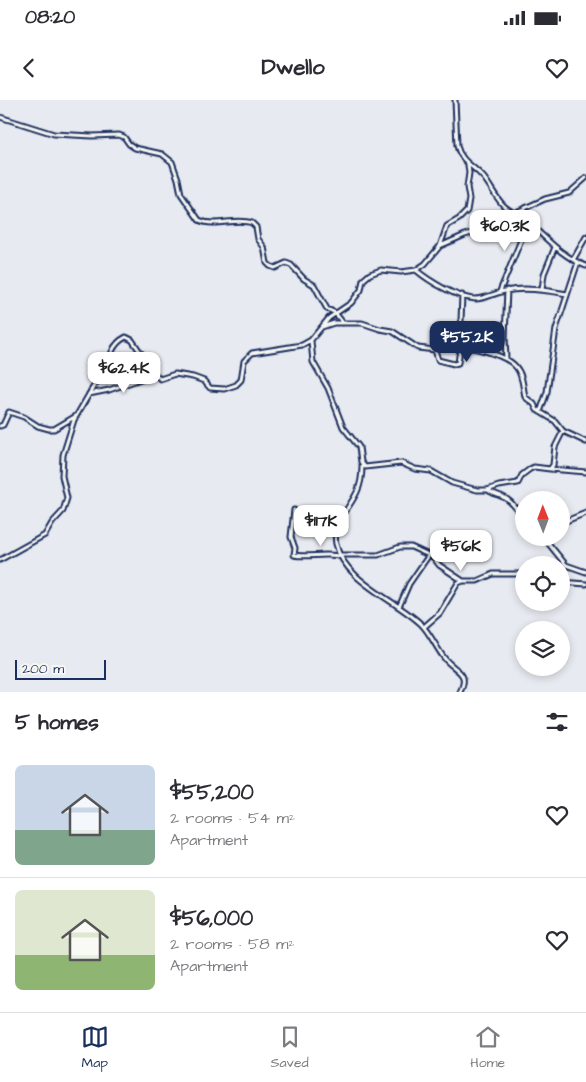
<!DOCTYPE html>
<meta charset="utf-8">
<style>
:root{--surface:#fff;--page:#f7f7f7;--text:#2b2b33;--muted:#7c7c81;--line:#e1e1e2;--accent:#1b2f5e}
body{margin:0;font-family:"Architects Daughter",sans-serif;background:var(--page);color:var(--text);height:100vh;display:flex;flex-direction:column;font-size:19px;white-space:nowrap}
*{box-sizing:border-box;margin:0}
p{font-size:16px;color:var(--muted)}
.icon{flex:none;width:28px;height:28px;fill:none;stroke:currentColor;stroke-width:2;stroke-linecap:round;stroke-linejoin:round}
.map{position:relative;height:592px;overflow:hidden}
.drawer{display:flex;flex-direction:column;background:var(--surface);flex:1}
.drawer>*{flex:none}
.needle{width:32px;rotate:359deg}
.tools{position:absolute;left:515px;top:391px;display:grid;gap:10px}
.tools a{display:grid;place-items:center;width:55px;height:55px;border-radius:50%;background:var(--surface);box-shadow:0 2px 8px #0003;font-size:25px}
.scale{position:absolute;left:15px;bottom:12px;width:91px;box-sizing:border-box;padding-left:5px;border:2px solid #1b2f5e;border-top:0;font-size:14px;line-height:18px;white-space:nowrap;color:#1b2f5e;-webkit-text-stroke:4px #f6f6f2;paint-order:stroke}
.price{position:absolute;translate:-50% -42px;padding:0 11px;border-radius:10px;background:#fff;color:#222;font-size:16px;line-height:32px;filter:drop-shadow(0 1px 2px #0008)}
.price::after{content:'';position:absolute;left:50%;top:30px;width:15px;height:11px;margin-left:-8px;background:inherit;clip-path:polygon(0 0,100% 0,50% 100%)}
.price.selected{background:var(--accent);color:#fff}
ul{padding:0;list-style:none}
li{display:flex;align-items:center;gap:15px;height:125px;padding:0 15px}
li+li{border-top:1px solid var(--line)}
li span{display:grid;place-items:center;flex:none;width:140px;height:100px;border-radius:8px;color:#555}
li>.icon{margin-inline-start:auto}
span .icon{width:60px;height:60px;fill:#fffc;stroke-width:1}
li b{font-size:21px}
h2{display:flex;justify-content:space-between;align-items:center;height:60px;padding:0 15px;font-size:21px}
.status{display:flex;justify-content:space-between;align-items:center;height:35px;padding:0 25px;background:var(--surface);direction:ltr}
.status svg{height:14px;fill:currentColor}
header{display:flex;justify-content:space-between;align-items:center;height:65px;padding:0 15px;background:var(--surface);font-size:22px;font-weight:700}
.menu{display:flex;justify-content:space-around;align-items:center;height:70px;border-top:1px solid var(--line);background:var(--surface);font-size:14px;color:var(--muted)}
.menu a{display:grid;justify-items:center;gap:2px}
.menu .selected{color:var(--accent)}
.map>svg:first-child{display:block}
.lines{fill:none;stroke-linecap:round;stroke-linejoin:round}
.minor-casing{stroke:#1b2f5e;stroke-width:7}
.minor{stroke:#f6f6f2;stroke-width:3}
</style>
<div class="status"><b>08:20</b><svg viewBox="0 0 49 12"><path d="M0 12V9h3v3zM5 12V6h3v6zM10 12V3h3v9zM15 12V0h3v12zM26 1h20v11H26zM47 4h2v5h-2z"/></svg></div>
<header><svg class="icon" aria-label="back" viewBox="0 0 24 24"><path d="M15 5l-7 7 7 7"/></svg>Dwello<svg class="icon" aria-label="heart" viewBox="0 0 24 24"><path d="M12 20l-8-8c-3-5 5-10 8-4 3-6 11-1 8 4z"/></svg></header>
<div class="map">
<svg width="586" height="592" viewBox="0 0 586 592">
<rect width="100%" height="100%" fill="#e7eaf0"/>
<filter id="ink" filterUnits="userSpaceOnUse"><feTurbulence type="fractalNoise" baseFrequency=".02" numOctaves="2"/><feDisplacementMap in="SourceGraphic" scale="10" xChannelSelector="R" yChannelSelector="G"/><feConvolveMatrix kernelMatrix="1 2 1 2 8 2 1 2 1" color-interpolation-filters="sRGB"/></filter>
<g filter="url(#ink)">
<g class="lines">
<defs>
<path id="minor" d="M455 0 457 46C461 62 474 66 484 78 491 87 496 98 504 106 512 113 522 117 530 124 548 140 563 157 586 166
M0 17 54 34 92 36 119 35 124 37 129 44 135 48 162 54 172 62 178 79 181 94 199 120C215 128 235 117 252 123L256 127 258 139 264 147 267 163 270 166 275 168 286 163 291 165 304 179 314 185 327 209 336 213
M440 146 447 126 459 119 467 111 469 99 467 87 469 73 468 65
M573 160 586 137
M416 170C429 181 457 198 475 199 485 199 495 193 505 191 525 187 546 190 567 194
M542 190 544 174 555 147
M500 191 521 140 516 134 519 117
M336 214 343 223
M322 227 334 223H362L380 229 392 231 418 248 435 250 438 260 454 264 458 263 460 249 462 247C477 248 506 255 516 267 523 275 523 288 525 297L534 304 537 310 555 321 563 331 586 342
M311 241 313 262 328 288 343 327 359 347 361 362 365 367 401 363 415 369 431 371 452 383 477 390H487L499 386 518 383 522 375 530 369 534 367 550 369 553 365 555 347 563 331
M460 247 462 195
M506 259 505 237 507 190
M89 294 109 290 155 274
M540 312 547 292 556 229 578 162
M0 326 3 325 9 312 24 317 38 326 49 329H54L76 316
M362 366C362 375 361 384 357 392 349 409 332 424 336 444 344 481 396 500 421 524 431 534 436 548 445 559 456 572 470 572 460 592
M550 369 586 372
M488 390C494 395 502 395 508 400 514 404 516 411 524 415
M294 410 291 437 295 448 294 455C306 458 331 452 341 457
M561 423 586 413
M544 438 566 465 586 472
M340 455H378L400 447H411L433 457 439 465 463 481
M0 460 45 435 52 423 63 411 67 398 62 376 63 355 74 320 95 284 108 271C109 257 112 244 126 237L132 240 157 276 160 279 175 274 193 277 204 281 210 288 224 289 236 285 241 280 244 261 252 253 302 245 311 240 329 218 351 203 361 190 363 180 370 174 381 170 401 172 416 170 425 164 440 146 465 135 484 129 514 113 545 99 569 93 586 78
M561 482 586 484
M399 507 409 484 429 455
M424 527 440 513 458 483 463 481H477L493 474H524"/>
</defs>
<use href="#minor" class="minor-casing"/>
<use href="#minor" class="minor"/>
</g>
</g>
</svg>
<div class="tools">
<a><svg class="needle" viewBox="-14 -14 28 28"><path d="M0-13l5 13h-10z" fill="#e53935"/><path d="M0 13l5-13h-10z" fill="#7c7c81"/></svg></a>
<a><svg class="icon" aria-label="locate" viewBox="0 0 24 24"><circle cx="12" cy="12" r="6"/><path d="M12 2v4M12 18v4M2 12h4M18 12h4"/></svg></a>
<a><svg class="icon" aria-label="layers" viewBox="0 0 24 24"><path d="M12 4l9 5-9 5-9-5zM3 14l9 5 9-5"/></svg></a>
</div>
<div class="scale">200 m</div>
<b class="price" style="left:505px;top:152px">$60.3K</b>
<b class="price selected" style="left:467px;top:263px">$55.2K</b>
<b class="price" style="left:124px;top:294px">$62.4K</b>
<b class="price" style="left:321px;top:447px">$117K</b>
<b class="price" style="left:461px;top:472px">$56K</b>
</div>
<section class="drawer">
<h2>5 homes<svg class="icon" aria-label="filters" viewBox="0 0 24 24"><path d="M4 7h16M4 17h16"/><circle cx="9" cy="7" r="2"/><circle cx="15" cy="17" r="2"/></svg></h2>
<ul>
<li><span style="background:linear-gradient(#c9d6e8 65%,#7fa58c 0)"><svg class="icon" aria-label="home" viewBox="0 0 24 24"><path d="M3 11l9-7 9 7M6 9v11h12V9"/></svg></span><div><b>$55,200</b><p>2 rooms · 54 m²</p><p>Apartment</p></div><svg class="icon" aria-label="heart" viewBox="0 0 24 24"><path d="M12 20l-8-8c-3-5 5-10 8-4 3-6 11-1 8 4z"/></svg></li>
<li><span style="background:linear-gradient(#dfe7d0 65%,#8fb573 0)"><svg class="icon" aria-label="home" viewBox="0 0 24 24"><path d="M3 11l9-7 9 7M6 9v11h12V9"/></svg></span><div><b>$56,000</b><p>2 rooms · 58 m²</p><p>Apartment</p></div><svg class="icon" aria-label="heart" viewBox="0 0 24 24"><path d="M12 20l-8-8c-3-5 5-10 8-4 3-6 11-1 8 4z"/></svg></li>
</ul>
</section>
<nav class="menu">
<a class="selected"><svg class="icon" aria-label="map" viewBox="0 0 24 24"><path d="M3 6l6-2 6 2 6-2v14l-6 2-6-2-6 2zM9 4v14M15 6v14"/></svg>Map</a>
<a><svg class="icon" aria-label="saved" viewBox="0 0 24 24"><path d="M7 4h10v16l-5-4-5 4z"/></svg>Saved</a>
<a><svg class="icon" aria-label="home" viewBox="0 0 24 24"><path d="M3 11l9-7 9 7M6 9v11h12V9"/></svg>Home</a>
</nav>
